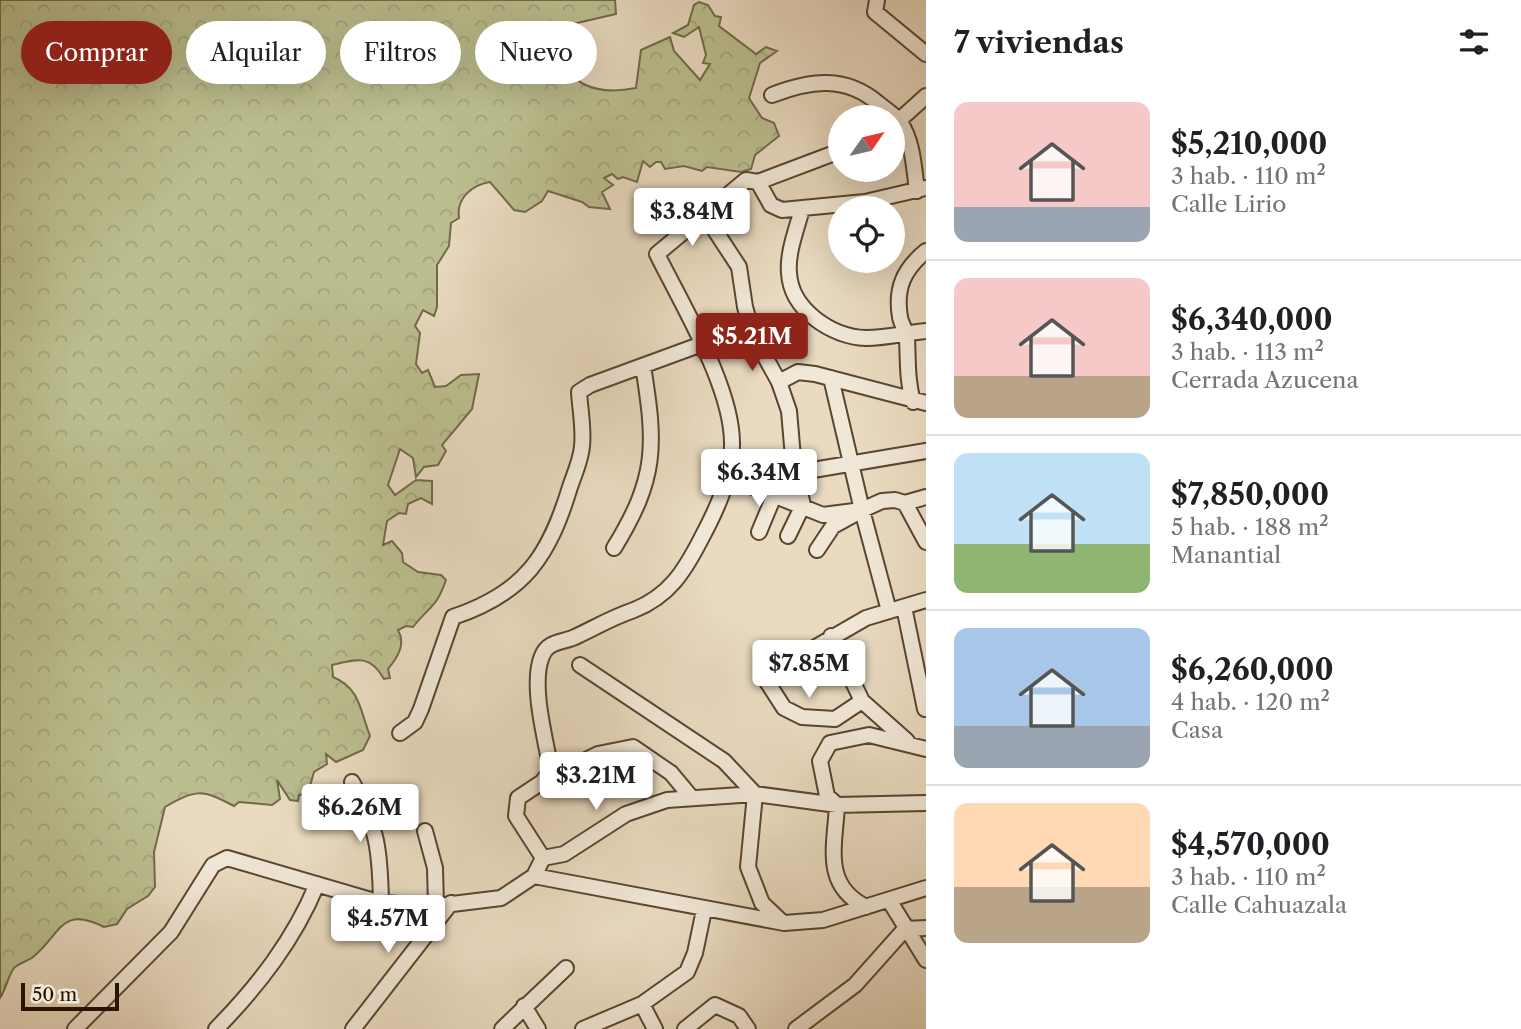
<!DOCTYPE html>
<html lang="es">
<meta charset="utf-8">
<style>
:root{--surface:#fff;--page:#f2f2f2;--text:#202124;--muted:#757577;--line:#e0e0e0;--accent:#8f2418}
body{margin:0;font-family:"Libre Caslon Text",serif;background:var(--page);color:var(--text);height:100vh;display:flex;flex-direction:column;font-size:26px;white-space:nowrap}
*{box-sizing:border-box;margin:0}
p{font-size:23px;color:var(--muted)}
.icon{flex:none;width:38px;height:38px;fill:none;stroke:currentColor;stroke-width:2;stroke-linecap:round;stroke-linejoin:round}
.map{position:relative;flex:1;overflow:hidden}
.sheet{display:flex;flex-direction:column;background:var(--surface);width:595px}
.sheet>*{flex:none}
.banner{position:absolute;left:21px;top:21px;width:665px;height:63px;display:flex;gap:14px}
.needle{width:46px;rotate:56deg}
.buttons{position:absolute;left:828px;top:105px;display:grid;gap:14px}
.buttons a{display:grid;place-items:center;width:77px;height:77px;border-radius:50%;background:var(--surface);box-shadow:0 7px 28px #0002;font-size:35px}
.scale{position:absolute;left:21px;bottom:18px;width:98px;box-sizing:border-box;padding-left:7px;border:4px solid #271501;border-top:0;font-size:19px;line-height:24px;white-space:nowrap;color:#271501;-webkit-text-stroke:5px #f1e7d6;paint-order:stroke}
.price{position:absolute;translate:-50% -60px;padding:0 16px;border-radius:7px;background:#fff;color:#222;font-size:23px;line-height:46px;filter:drop-shadow(0 2px 4px #0008)}
.price::after{content:'';position:absolute;left:50%;top:42px;width:21px;height:16px;margin-left:-10px;background:inherit;clip-path:polygon(0 0,100% 0,50% 100%)}
.price.active{background:var(--accent);color:#fff}
ul{padding:0;list-style:none}
li{display:flex;align-items:center;gap:21px;height:175px;padding:0 28px}
li+li{border-top:2px solid var(--line)}
li span{display:grid;place-items:center;flex:none;width:196px;height:140px;border-radius:14px;color:#555}
li>.icon{margin-inline-start:auto}
span .icon{width:84px;height:84px;fill:#fffc;stroke-width:1}
li b{font-size:30px}
h2{display:flex;justify-content:space-between;align-items:center;height:84px;padding:0 28px;font-size:30px}
.tag{padding:0 24px;border-radius:32px;background:var(--surface);box-shadow:0 7px 28px #0002;font-size:24px;line-height:63px}
.tag.active{background:var(--accent);color:#fff}
main{display:flex;flex:1;min-height:0}
.map>svg:first-child{display:block}
.forest{fill:url(#forest-crowns);stroke:#716a48;stroke-width:2}
.lines{fill:none;stroke-linecap:round;stroke-linejoin:round}
.minor-casing{stroke:#584631;stroke-width:18}
.minor{stroke:#f1e7d6;stroke-width:14}
</style>
<main>
<div class="map">
<svg width="926" height="1029" viewBox="0 0 926 1029">
<defs>
<pattern id="forest-crowns" width="20" height="18" patternUnits="userSpaceOnUse" patternTransform="scale(1.75)"><rect width="20" height="18" fill="#bbbe8f"/><path d="M2 6a3 3 0 1 1 6 0M12 15a3 3 0 1 1 6 0" fill="none" stroke="#a1a27a"/></pattern>
</defs>
<rect width="100%" height="100%" fill="#e9dac0"/>
<filter id="stains"><feTurbulence type="fractalNoise" baseFrequency=".00286" numOctaves="4"/><feColorMatrix values="0 0 0 0 .2 0 0 0 0 .09 0 0 0 0 .02 0 0 0 .5 -.17"/></filter>
<radialGradient id="worn" r=".72"><stop offset=".6" stop-color="#630" stop-opacity="0"/><stop offset="1" stop-color="#630" stop-opacity=".3"/></radialGradient>
<path class="forest" d="M0 0H615L616 14 573 24 557 43C564 85 596 96 636 88L641 50 670 37 674 51 700 80 710 64 703 63 706 55 699 27 684 37 673 33 688 25 694 5 699 2 708 5 715 16 721 17 719 26 756 54 766 47 777 51 760 63 749 98 762 118 774 123 779 136 755 155 751 169 741 172 707 167 702 171 684 166 665 169 661 162H656L650 167 643 161 637 182 623 177 618 179 612 174 604 178 613 185 602 192 610 209 589 207 582 202 548 191 542 201 525 212 514 210 490 182C472 185 456 198 459 218L451 223 449 246 437 265V307L434 316 423 310 415 326 420 333 416 364 422 373 428 370 435 387 446 386 461 375 479 374 472 409 442 445 446 451 438 465 424 467 416 477 413 458 400 449 388 485 395 495 416 480 432 481V504L421 498 408 504 406 514 399 513 387 521 383 545 392 541 402 553 403 562 418 572 441 575 446 580C436 609 429 606 413 627L406 626 398 630C406 644 398 657 388 669L390 678 384 679C370 654 357 659 332 665L333 677C360 688 360 710 370 736L363 750 336 762 326 754 327 764 314 772 308 793 299 795 298 801 290 800 277 780 280 799 272 805 239 802 234 806C202 789 196 789 165 807L154 852 155 887 148 896 127 909 117 924 104 927C61 905 61 934 33 957 28 961 19 963 14 968 8 976 6 989 0 998Z"/>
<g class="lines">
<defs>
<path id="minor" d="M877 0 875 12 926 54
M772 95C810 80 846 75 879 104 885 109 895 115 900 122 913 141 914 168 917 191
M894 125 926 96
M758 182 771 205 782 210 865 202 925 188
M802 209C797 228 787 253 789 273 791 310 832 337 866 338 886 338 907 333 926 331
M705 215 739 267 745 307 753 335 779 382 789 411 794 469 803 505 788 536
M831 378 862 510
M779 382 798 372 815 374 926 403
M913 402C907 380 908 360 907 337 906 330 901 324 900 317 895 288 904 269 926 251
M794 469 813 470 926 451
M728 477 823 515 862 510 889 611
M905 503 926 542
M759 532 774 496
M614 548C657 478 656 446 643 366
M817 550 833 526 862 510 882 501 895 500 905 503 926 497
M904 607 925 709
M831 636 862 701 907 741
M580 665 724 761 755 794 748 867 762 903 783 923
M862 701 835 719 802 717 784 708 764 677 866 618 926 600
M400 733 415 722 421 709 453 617C525 593 549 556 570 487 574 475 581 460 582 446 584 429 580 409 579 392L590 385 702 344
M551 771C546 740 530 685 542 656 548 640 564 643 577 636 596 627 613 617 634 610 669 596 684 572 701 539 716 511 732 477 732 445 733 388 682 305 657 254L746 180 758 182 840 151
M352 782C378 829 380 850 381 903
M425 831 435 868 436 906
M543 858 516 816 518 798 542 782 551 771 568 769 598 754 633 747 671 773 691 797
M534 876 784 923 823 920 926 888
M889 900 926 960
M866 907C822 885 835 846 837 805L827 796 820 761 830 743 869 735 926 749
M905 929 926 928
M642 1004 655 1029
M524 1006 538 1029
M75 1029 171 932 213 865 227 858 381 903 436 906 501 898 534 876 543 858 564 854 626 814 667 800 755 794 837 805 926 803
M216 1029C258 986 294 940 317 884
M353 1029 451 903
M502 1029 566 968
M583 1029 642 1004 687 972 695 953 704 910
M685 1029 715 1005 739 1016 748 1029
M796 1029 855 985 905 929"/>
</defs>
<use href="#minor" class="minor-casing"/>
<use href="#minor" class="minor"/>
</g>
<rect width="100%" height="100%" filter="url(#stains)"/>
<rect width="100%" height="100%" fill="url(#worn)"/>
</svg>
<div class="buttons">
<a><svg class="needle" viewBox="-14 -14 28 28"><path d="M0-13l5 13h-10z" fill="#e53935"/><path d="M0 13l5-13h-10z" fill="#757577"/></svg></a>
<a><svg class="icon" aria-label="locate" viewBox="0 0 24 24"><circle cx="12" cy="12" r="6"/><path d="M12 2v4M12 18v4M2 12h4M18 12h4"/></svg></a>
</div>
<div class="scale">50 m</div>
<b class="price" style="left:692px;top:248px">$3.84M</b>
<b class="price active" style="left:752px;top:373px">$5.21M</b>
<b class="price" style="left:759px;top:509px">$6.34M</b>
<b class="price" style="left:809px;top:700px">$7.85M</b>
<b class="price" style="left:596px;top:812px">$3.21M</b>
<b class="price" style="left:360px;top:844px">$6.26M</b>
<b class="price" style="left:388px;top:955px">$4.57M</b>
<div class="banner">
<a class="tag active">Comprar</a>
<a class="tag">Alquilar</a>
<a class="tag">Filtros</a>
<a class="tag">Nuevo</a>
</div>
</div>
<section class="sheet">
<h2>7 viviendas<svg class="icon" aria-label="filters" viewBox="0 0 24 24"><path d="M4 7h16M4 17h16"/><circle cx="9" cy="7" r="2"/><circle cx="15" cy="17" r="2"/></svg></h2>
<ul>
<li><span style="background:linear-gradient(#f6c9c9 75%,#9aa5b1 0)"><svg class="icon" aria-label="home" viewBox="0 0 24 24"><path d="M3 11l9-7 9 7M6 9v11h12V9"/></svg></span><div><b>$5,210,000</b><p>3 hab. · 110 m²</p><p>Calle Lirio</p></div></li>
<li><span style="background:linear-gradient(#f6c9c9 70%,#b9a48a 0)"><svg class="icon" aria-label="home" viewBox="0 0 24 24"><path d="M3 11l9-7 9 7M6 9v11h12V9"/></svg></span><div><b>$6,340,000</b><p>3 hab. · 113 m²</p><p>Cerrada Azucena</p></div></li>
<li><span style="background:linear-gradient(#bfe0f5 65%,#8fb573 0)"><svg class="icon" aria-label="home" viewBox="0 0 24 24"><path d="M3 11l9-7 9 7M6 9v11h12V9"/></svg></span><div><b>$7,850,000</b><p>5 hab. · 188 m²</p><p>Manantial</p></div></li>
<li><span style="background:linear-gradient(#a9c7e8 70%,#9aa5b1 0)"><svg class="icon" aria-label="home" viewBox="0 0 24 24"><path d="M3 11l9-7 9 7M6 9v11h12V9"/></svg></span><div><b>$6,260,000</b><p>4 hab. · 120 m²</p><p>Casa</p></div></li>
<li><span style="background:linear-gradient(#ffd9b3 60%,#b9a48a 0)"><svg class="icon" aria-label="home" viewBox="0 0 24 24"><path d="M3 11l9-7 9 7M6 9v11h12V9"/></svg></span><div><b>$4,570,000</b><p>3 hab. · 110 m²</p><p>Calle Cahuazala</p></div></li>
</ul>
</section>
</main>
